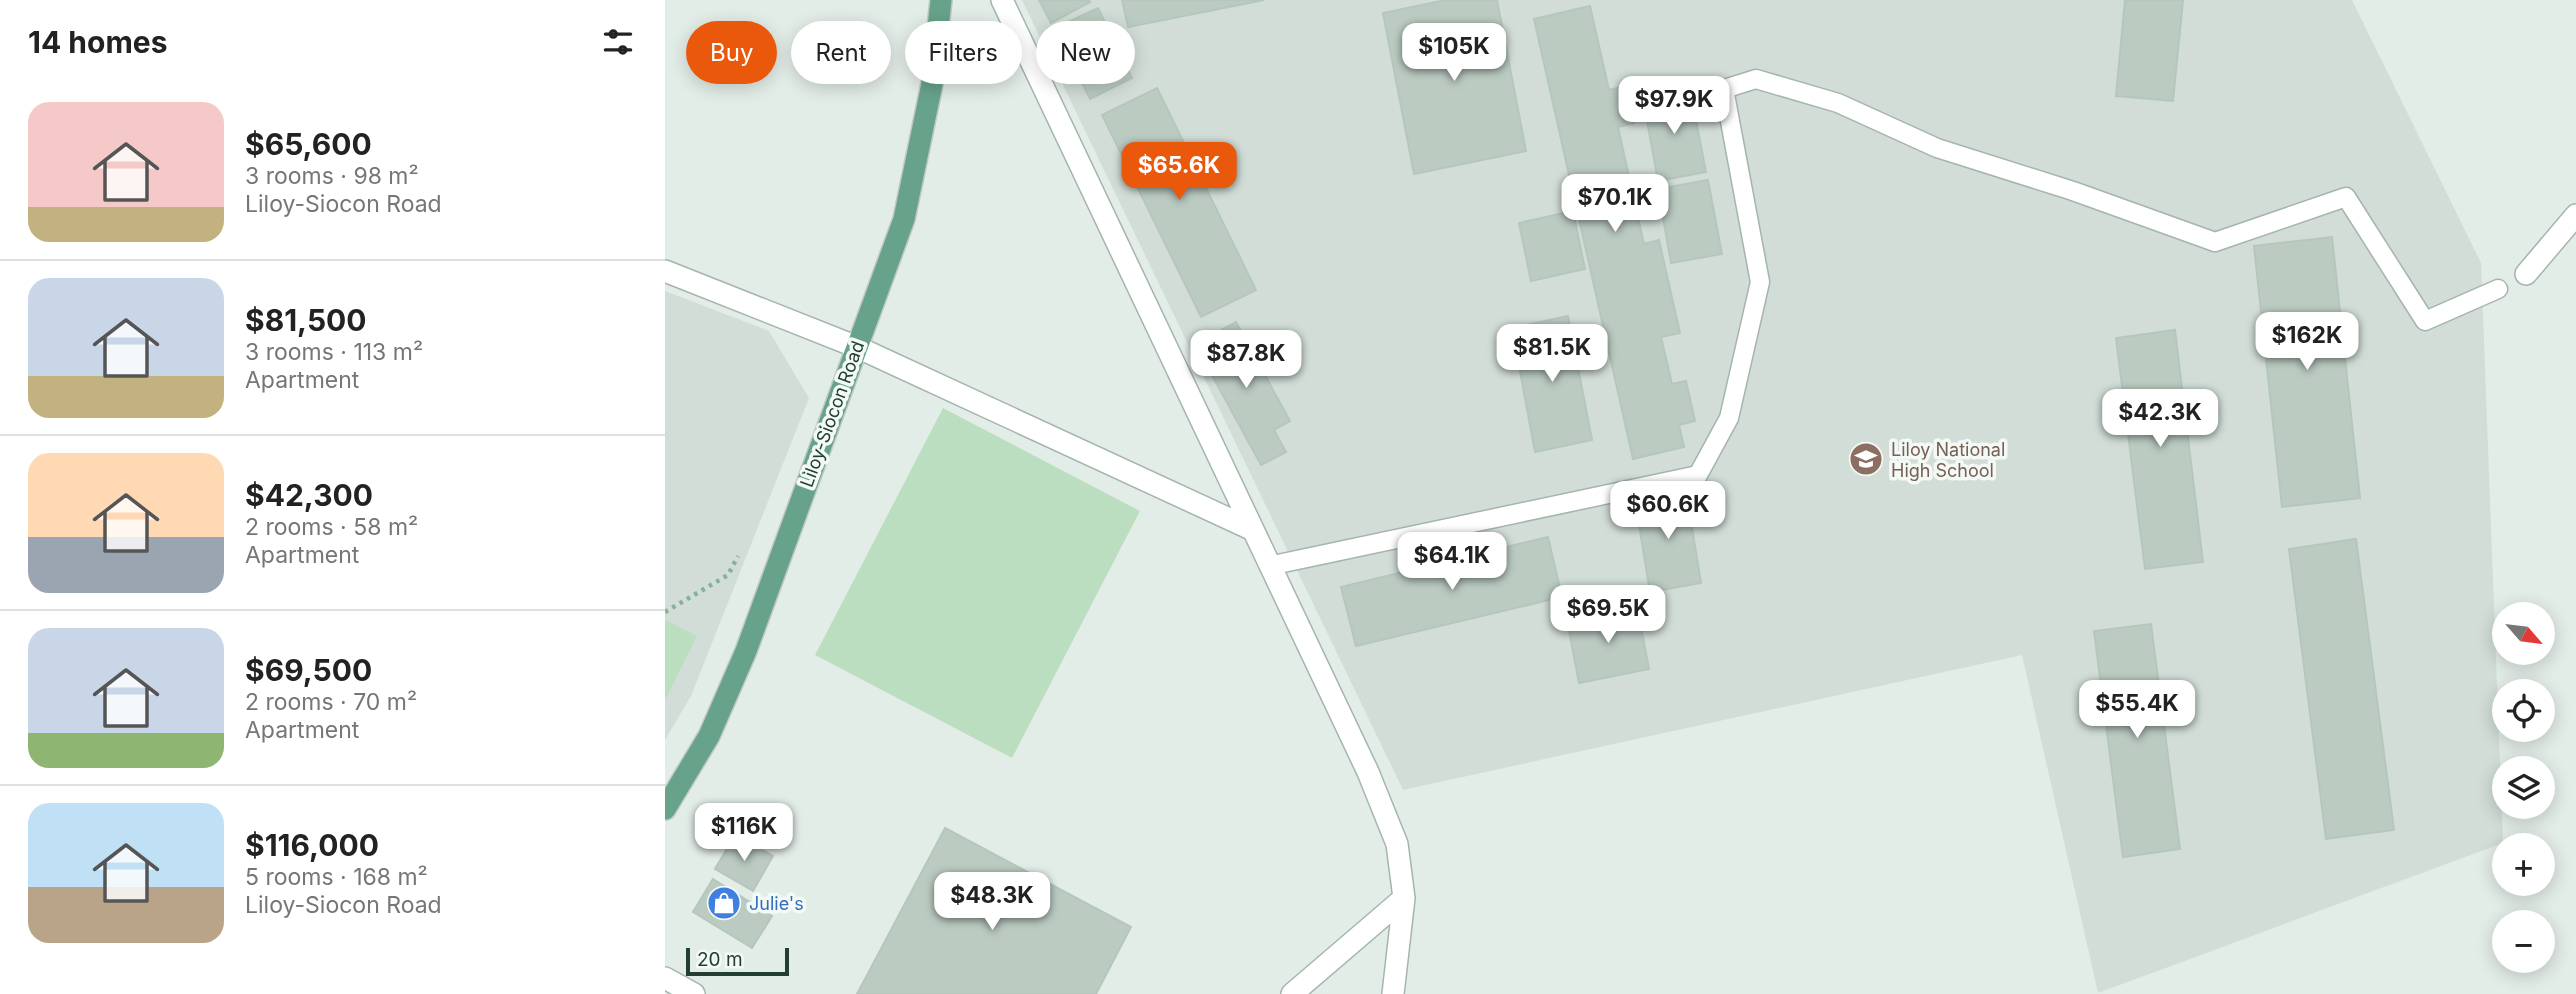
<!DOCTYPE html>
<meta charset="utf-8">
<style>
:root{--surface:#fff;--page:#f2f2f2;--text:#222;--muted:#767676;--line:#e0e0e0;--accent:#ea580c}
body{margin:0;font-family:Inter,sans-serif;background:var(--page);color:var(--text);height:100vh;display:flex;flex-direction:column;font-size:26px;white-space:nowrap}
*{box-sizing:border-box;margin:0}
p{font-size:23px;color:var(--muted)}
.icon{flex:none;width:38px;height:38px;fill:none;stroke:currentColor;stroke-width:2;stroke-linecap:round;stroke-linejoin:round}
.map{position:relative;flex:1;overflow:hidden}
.details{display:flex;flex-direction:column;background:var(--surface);width:665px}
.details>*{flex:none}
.guide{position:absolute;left:21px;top:21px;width:665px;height:63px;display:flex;gap:14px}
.needle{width:46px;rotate:118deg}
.buttons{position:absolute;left:1827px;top:602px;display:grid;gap:14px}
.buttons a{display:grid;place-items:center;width:63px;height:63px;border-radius:50%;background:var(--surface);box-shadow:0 4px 18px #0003;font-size:35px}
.scale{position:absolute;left:21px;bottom:18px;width:103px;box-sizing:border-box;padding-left:7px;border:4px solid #223e33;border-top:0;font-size:19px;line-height:24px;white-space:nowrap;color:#223e33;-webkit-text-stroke:5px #f3f9f5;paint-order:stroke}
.price{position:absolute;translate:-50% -60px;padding:0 16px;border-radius:14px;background:#fff;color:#222;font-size:23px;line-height:46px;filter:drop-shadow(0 2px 4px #0008)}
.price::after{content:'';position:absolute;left:50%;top:42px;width:21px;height:16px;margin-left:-10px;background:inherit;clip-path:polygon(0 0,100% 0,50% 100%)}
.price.current{background:var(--accent);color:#fff}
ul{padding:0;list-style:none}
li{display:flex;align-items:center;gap:21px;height:175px;padding:0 28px}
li+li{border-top:2px solid var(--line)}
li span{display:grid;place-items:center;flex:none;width:196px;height:140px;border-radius:21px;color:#555}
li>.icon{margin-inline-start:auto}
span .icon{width:84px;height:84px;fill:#fffc;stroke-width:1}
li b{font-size:30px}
h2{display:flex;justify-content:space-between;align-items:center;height:84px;padding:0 28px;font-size:30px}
.pill{padding:0 24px;border-radius:32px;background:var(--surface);box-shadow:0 4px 18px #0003;font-size:24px;line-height:63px}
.pill.current{background:var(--accent);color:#fff}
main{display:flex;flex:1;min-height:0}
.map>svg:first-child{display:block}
.built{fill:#d1ddd6}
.green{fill:#bcdec0}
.building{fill:#bbcbc2;stroke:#b5c7bd;stroke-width:2}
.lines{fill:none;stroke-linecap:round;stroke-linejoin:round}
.lane-casing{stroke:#a5b5ad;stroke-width:21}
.street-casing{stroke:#a5b5ad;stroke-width:24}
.primary-casing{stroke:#c1c9c6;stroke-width:24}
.path{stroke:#83b19c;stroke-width:4.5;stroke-dasharray:3.5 5;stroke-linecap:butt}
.lane{stroke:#fff;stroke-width:18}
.street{stroke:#fff;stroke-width:21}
.primary{stroke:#67a38a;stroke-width:21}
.labels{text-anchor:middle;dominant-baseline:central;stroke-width:7;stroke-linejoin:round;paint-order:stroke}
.street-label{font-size:18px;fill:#223e33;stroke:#f3f9f5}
.education-label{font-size:18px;fill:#785e54;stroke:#f3f9f5;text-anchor:start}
.shop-label{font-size:18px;fill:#366cbe;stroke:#f3f9f5;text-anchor:start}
</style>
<main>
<section class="details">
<h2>14 homes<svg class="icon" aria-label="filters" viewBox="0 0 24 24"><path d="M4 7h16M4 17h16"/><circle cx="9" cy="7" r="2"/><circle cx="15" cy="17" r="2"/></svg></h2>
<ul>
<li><span style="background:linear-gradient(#f6c9c9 75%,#c2b280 0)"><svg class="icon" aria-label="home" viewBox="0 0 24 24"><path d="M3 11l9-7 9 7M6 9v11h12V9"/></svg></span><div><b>$65,600</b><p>3 rooms · 98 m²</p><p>Liloy-Siocon Road</p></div></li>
<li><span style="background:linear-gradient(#c9d6e8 70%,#c2b280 0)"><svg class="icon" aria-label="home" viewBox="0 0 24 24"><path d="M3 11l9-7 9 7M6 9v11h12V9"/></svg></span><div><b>$81,500</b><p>3 rooms · 113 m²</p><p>Apartment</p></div></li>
<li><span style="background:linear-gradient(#ffd9b3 60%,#9aa5b1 0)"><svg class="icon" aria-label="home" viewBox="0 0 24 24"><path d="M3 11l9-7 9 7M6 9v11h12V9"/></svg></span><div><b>$42,300</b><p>2 rooms · 58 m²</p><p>Apartment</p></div></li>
<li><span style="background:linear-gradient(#c9d6e8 75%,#8fb573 0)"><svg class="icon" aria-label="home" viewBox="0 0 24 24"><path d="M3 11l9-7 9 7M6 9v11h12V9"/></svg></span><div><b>$69,500</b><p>2 rooms · 70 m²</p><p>Apartment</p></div></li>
<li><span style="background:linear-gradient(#bfe0f5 60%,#b9a48a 0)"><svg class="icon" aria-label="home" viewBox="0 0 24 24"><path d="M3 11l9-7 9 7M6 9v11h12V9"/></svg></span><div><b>$116,000</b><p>5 rooms · 168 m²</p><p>Liloy-Siocon Road</p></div></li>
</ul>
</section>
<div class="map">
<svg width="1911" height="994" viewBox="0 0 1911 994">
<rect width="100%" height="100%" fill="#e3ede7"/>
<path class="built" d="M357 0H1687L1816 263 1838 843 1433 993 1357 655 738 790Z
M0 291 104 331 144 398 26 696 0 740Z"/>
<path class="green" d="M278 408 475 511 347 758 150 655Z
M0 620 32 636 0 700Z"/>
<path class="building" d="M374 0H424L425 2 386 23Z
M457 0H599L463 27Z
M781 0H832L861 151 749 174 718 13Z
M1460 0H1518L1508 101 1451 96Z
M925 6 944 90 961 86 969 123 953 127 979 244 994 240 1015 333 996 337 1007 384 1021 381 1030 421 1014 425 1019 447 968 459 869 19Z
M433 8 467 78 425 99 390 28Z
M492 88 591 290 536 317 437 115Z
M1025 90 1041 172 993 181 978 99Z
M1043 180 1057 254 1006 263 993 189Z
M908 211 920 269 866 281 854 223Z
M1667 237 1695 498 1617 507 1589 246Z
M903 316 927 440 870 452 847 328Z
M571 322 625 421 609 430 621 452 596 465 530 344Z
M1510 330 1538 562 1480 569 1451 338Z
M1021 491 1036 583 985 592 970 500Z
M883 537 897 597 691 646 676 587Z
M1691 539 1729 830 1661 839 1624 549Z
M972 606 984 669 914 683 902 620Z
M1486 624 1515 849 1458 857 1429 631Z
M280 828 466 927 431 994H192Z
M70 835 108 856 88 891 50 869Z
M48 879 107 916 87 948 28 912Z"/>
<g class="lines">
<defs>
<path id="lane" d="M604 566 1033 475 1064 418 1095 282 1059 89 1091 79 1173 103 1272 148 1408 191 1550 242 1681 197 1760 321 1833 289"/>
<path id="street" d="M337 0 703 772 732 844 739 898 728 994
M0 271 192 347 586 529
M1861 274 1911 215
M0 978 29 994
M627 994 739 898"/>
<path id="primary" d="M0 809 44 736 81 651 239 219 267 84 276 0"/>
</defs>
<use href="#lane" class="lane-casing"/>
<use href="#street" class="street-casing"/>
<use href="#primary" class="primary-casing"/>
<path class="path" d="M0 612 63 575 73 556"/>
<use href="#lane" class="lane"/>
<use href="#street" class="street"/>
<use href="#primary" class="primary"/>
</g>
<defs>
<symbol id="school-disc" viewBox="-11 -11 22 22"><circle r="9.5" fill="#8d6e63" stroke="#f3f9f5"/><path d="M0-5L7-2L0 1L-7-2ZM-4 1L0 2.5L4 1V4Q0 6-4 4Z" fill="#fff"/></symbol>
<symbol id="shop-disc" viewBox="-11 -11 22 22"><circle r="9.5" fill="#3f7fe0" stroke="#f3f9f5"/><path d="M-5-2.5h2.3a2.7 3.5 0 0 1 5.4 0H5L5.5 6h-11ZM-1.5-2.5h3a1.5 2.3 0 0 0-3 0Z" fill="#fff"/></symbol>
</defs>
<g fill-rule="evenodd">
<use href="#school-disc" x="1182" y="440" width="38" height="38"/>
<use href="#shop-disc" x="40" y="884" width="38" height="38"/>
</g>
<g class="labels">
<g class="street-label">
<text transform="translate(167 414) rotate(-70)">Liloy-Siocon Road</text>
</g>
<g class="education-label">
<text x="1226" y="449">Liloy National<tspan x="1226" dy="21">High School</tspan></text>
</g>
<g class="shop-label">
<text x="84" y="903">Julie's</text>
</g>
</g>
</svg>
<div class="buttons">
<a><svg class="needle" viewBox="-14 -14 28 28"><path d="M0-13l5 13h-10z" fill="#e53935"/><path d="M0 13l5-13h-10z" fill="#767676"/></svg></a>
<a><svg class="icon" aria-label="locate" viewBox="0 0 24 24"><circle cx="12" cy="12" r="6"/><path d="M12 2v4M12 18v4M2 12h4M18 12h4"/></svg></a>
<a><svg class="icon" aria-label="layers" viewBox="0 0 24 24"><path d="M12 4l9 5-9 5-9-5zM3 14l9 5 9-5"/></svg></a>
<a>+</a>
<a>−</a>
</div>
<div class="scale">20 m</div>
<b class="price" style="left:789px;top:83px">$105K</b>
<b class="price" style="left:1009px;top:136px">$97.9K</b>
<b class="price current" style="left:514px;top:202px">$65.6K</b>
<b class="price" style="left:950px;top:234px">$70.1K</b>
<b class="price" style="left:1642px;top:372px">$162K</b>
<b class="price" style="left:887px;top:384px">$81.5K</b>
<b class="price" style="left:581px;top:390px">$87.8K</b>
<b class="price" style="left:1495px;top:449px">$42.3K</b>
<b class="price" style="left:1003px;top:541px">$60.6K</b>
<b class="price" style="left:787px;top:592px">$64.1K</b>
<b class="price" style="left:943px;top:645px">$69.5K</b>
<b class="price" style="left:1472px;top:740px">$55.4K</b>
<b class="price" style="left:79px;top:863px">$116K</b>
<b class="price" style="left:327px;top:932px">$48.3K</b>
<div class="guide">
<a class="pill current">Buy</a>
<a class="pill">Rent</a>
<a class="pill">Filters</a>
<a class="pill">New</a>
</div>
</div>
</main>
